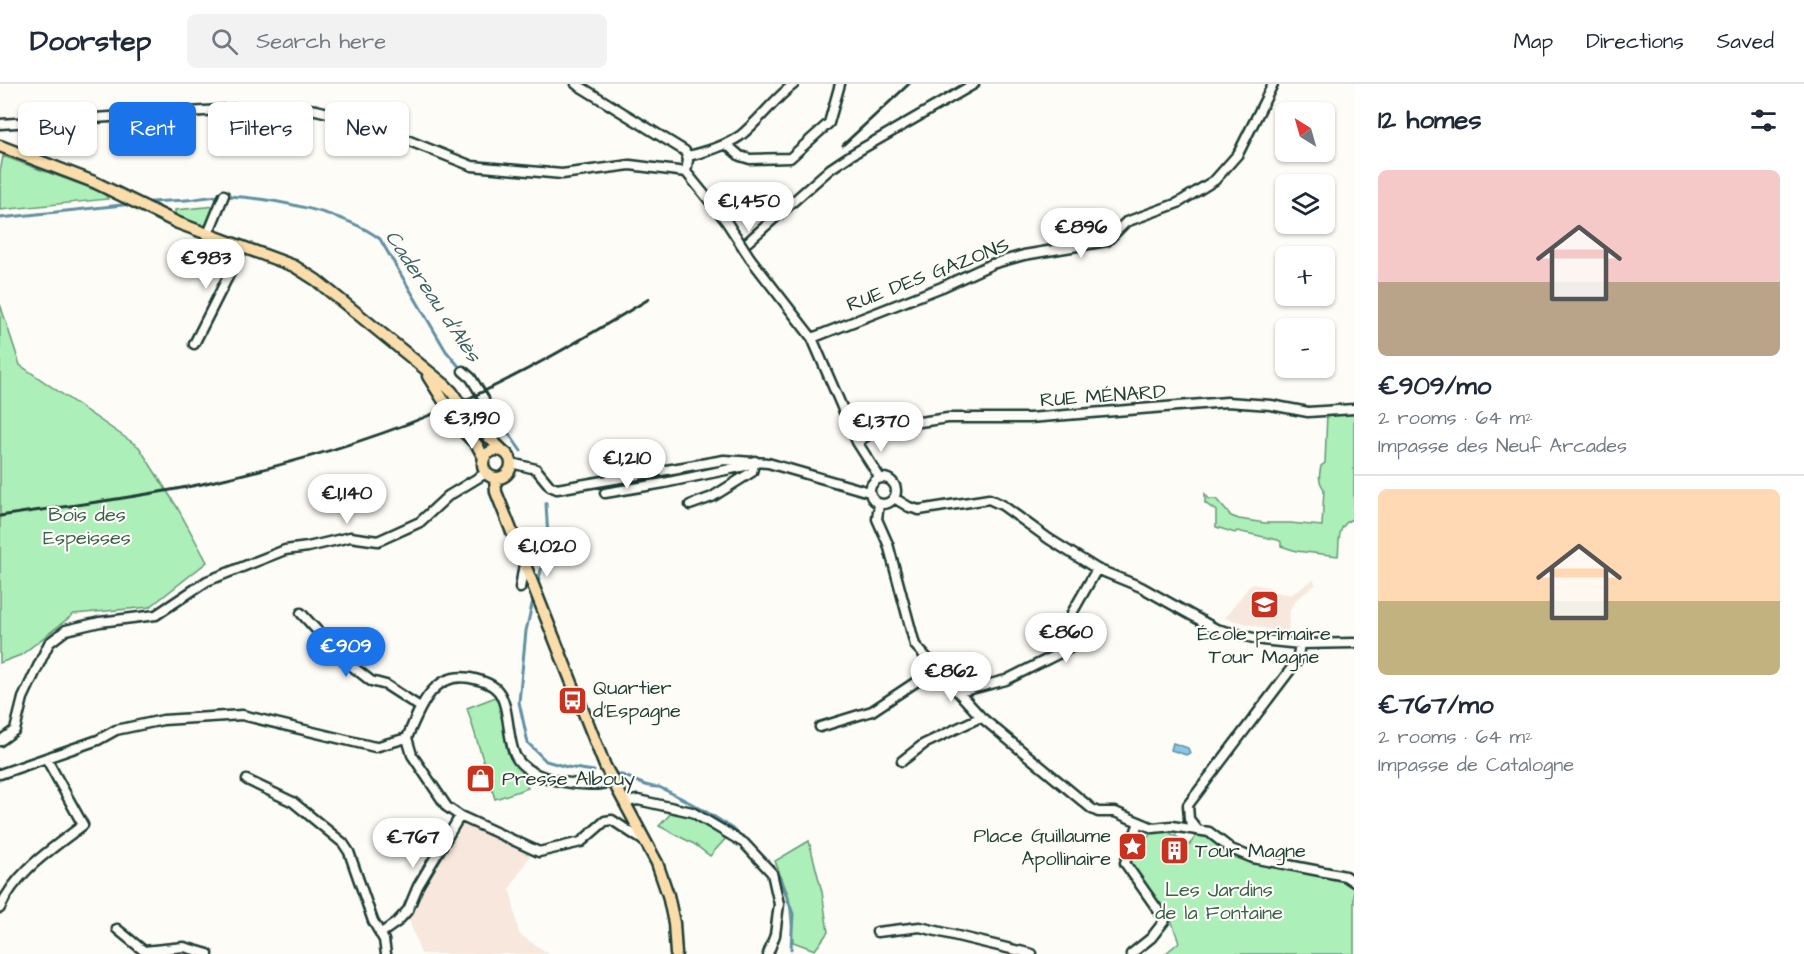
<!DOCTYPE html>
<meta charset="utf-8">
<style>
:root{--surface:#fff;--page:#f2f2f3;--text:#1f2937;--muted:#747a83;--line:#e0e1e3;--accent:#1a73e8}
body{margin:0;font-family:"Architects Daughter",sans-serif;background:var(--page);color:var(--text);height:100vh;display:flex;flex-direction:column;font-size:22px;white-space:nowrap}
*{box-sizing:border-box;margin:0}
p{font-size:20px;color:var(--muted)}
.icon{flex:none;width:33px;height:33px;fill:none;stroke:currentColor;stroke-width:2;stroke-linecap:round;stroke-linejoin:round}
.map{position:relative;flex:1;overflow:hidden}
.sheet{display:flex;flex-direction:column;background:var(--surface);width:450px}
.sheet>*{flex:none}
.guide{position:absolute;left:18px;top:18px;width:570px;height:54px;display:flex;gap:12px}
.needle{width:39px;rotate:323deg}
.fabs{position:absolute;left:1275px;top:18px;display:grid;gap:12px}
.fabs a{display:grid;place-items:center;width:60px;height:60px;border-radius:9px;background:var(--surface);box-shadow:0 2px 4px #0004;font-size:30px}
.price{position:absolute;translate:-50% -51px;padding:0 14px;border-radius:21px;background:#fff;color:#222;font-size:20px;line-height:39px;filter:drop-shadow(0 2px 3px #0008)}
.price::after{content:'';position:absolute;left:50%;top:36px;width:18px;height:14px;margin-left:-9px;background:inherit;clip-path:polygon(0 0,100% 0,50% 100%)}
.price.on{background:var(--accent);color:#fff}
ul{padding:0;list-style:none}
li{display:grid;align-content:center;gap:12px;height:318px;padding:0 24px}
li+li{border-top:2px solid var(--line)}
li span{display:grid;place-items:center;height:186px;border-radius:9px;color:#555}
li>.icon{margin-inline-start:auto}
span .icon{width:108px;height:108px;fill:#fffc;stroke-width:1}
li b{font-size:26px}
h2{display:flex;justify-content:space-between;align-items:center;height:72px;padding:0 24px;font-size:26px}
.pill{padding:0 21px;border-radius:9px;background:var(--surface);box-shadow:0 2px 4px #0004;font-size:21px;line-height:54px}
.pill.on{background:var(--accent);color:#fff}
header{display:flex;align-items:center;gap:36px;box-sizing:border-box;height:84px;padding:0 30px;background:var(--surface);border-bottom:2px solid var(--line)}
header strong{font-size:28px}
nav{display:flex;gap:33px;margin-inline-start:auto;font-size:21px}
.search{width:420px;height:54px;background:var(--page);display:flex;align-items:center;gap:15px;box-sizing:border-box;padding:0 21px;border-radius:9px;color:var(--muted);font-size:22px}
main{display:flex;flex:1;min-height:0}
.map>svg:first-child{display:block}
.built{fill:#f7e7dc}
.green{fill:#acefb8;stroke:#669676;stroke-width:1.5}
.water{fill:#89c7e9;stroke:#5f90a1;stroke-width:1.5}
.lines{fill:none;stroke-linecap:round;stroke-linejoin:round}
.stream{stroke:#5f90a1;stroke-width:3}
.minor-casing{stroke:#1f3d34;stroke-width:13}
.major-casing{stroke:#1f3d34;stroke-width:15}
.minor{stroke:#fdfcf7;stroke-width:8}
.major{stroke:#faddab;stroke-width:10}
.rail{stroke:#1f3d34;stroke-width:3}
.minor-bridge-casing{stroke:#1f3d34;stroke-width:13;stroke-linecap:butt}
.minor-bridge{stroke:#fdfcf7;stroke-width:8}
.labels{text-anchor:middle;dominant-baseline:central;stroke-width:4.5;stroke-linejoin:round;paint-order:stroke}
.street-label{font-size:20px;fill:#1f3d34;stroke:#fdfcf7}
.park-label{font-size:20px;fill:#3b614e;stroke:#fdfcf7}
.poi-label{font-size:20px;fill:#1f3d34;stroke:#fdfcf7;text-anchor:start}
.water-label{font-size:21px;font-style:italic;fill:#3a6061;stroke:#fdfcf7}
</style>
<header>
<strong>Doorstep</strong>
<div class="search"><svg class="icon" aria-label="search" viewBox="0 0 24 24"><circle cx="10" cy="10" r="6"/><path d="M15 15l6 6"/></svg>Search here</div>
<nav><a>Map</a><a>Directions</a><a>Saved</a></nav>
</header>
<main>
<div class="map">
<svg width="1354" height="870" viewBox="0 0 1354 870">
<rect width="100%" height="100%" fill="#fdfcf7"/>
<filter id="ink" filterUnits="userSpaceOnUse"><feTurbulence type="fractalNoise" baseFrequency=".0167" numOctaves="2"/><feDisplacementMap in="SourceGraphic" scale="12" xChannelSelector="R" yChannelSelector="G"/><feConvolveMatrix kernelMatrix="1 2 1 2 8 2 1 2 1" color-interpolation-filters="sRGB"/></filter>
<g filter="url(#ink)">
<path class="built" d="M1313 496 1316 500 1298 514 1290 525 1288 547 1271 546 1225 534 1251 500 1269 503V507L1291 511Z
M463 738 531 770 510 804 519 850 549 870H421L409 836 421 806Z"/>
<path class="green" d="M3 72 104 109 108 115 0 126V88Z
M217 122 205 142H198L175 130V126Z
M0 220 20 281 139 363 177 423 207 478 150 523 74 530 21 571 0 579Z
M1354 328V434C1336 442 1340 455 1338 472L1296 467 1281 462V458L1278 456 1237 447 1235 449 1216 443V427L1205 419V410L1209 415H1216L1231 432 1239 435 1265 439H1290L1322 442 1324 405C1318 397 1319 392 1321 382L1325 379 1327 329Z
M501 611 516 674 528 704 495 715 467 624Z
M675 725 709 739 727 753 710 772 694 760 659 742Z
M1166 746 1189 761 1197 751H1207L1229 767 1335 793 1354 801V870H1165L1179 858 1170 833 1128 781 1151 749Z
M809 757 822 808 828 848 815 866 793 858 789 813 775 777Z"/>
<path class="water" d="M1173 659 1188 664 1190 669 1186 671 1171 666Z"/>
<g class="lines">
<path class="stream" d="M144 119C158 117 172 117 186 116 199 115 213 111 227 112 271 114 345 128 380 155L446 267 462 286
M0 134 132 120
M486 317 521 367
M537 503 548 456 546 419
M534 512 526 547 519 618 528 659 546 677 567 683 594 687
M612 689C630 690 641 704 659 703 700 723 742 745 771 782
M775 787 780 794 793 830 791 865"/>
<defs>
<path id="minor" d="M576 0 685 67 688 76 686 88
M0 40 281 22 316 26 357 36 472 82 562 90 630 81 686 88
M726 60 740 72 750 75 790 74 829 39 840 0
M688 72C706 68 725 62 740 52 759 37 774 15 794 0
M686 88 726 137
M208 150 224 111
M742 163 830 85 851 71 974 0
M750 174 812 254 857 358 880 394
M812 254 942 203 992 180 1024 171 1107 157 1126 138 1178 119 1215 96 1238 70 1273 0
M194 260 243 163
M463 287 471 294 484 315 478 343
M857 358 870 350 891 342 948 334H1029L1227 318 1271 321 1308 328 1354 325
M511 379 536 385 550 402 557 405 724 376 768 379 869 408
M870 407a13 13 0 1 1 26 0a13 13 0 1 1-26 0Z
M605 409 664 399 745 382 752 378
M894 414 909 423 919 426 989 415 1002 421 1049 455 1097 485 1141 503 1216 545 1262 556 1300 560 1354 559
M879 420 877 435 888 460 915 561 981 633 1092 725 1098 728H1115L1153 744 1172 742 1209 748 1231 765 1253 774 1345 792 1354 798
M690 421 712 413 752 388 755 377
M520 504 524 480
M301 529 344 576 371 597 386 601 420 623
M959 608 1006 596 1076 561 1080 555 1071 538 1072 529 1097 485
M820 643 872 627 937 584
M407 654C419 626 432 587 470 594 480 596 492 599 498 607 510 621 507 658 516 673 530 698 589 705 613 698
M0 657 15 646 23 614 49 559 66 546 100 538 156 531 207 497 285 466 308 463 350 453 378 457 420 438 448 412 486 389
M902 677 924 660 981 633
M0 690 98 656 116 646 163 636 242 631 375 663 407 654 412 671 447 723 460 732 539 768 581 758 605 737 612 736 647 759
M247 696 293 718 343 759 349 768 373 837 384 856 386 870
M625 718 638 716 692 728 744 759 772 789 779 820 775 851 768 870
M1197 745 1189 735 1188 721 1297 577 1300 560
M0 824C16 787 52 765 83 741L46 674
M117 845 144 867 184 863 208 870
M877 848 920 843 1032 870
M380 850 397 838 408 826 418 802 460 732
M1131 870 1151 854 1165 836 1125 779 1139 738"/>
<path id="major" d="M0 62 94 98 178 139 294 182 316 196 445 301 452 308 467 332 503 367
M428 292 462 346 477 361 484 374
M483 380a14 14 0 1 1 28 0a14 14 0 1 1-28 0Z
M495 394 496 408 605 682 657 779 668 811 674 839 676 870"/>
</defs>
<use href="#minor" class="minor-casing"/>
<use href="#major" class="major-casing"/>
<use href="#minor" class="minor"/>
<use href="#major" class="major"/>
<path class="rail" d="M843 61 909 0
M0 432C67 422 135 414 202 400 287 381 374 356 454 321 522 291 586 253 649 215"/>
<defs>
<path id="minor-bridge" d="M726 137 750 174"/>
</defs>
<use href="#minor-bridge" class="minor-bridge-casing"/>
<use href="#minor-bridge" class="minor-bridge"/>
</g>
</g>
<defs>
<symbol id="school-square" viewBox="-11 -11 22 22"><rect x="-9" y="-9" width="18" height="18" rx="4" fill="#c8321e" stroke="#fdfcf7"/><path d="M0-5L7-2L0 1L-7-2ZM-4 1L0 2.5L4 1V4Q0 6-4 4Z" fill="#fff"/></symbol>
<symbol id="bus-square" viewBox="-11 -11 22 22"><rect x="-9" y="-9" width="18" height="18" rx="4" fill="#c8321e" stroke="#fdfcf7"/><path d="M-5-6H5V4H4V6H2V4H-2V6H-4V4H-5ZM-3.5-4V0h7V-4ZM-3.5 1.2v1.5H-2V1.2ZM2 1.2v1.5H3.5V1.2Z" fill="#fff"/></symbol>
<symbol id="shop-square" viewBox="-11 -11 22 22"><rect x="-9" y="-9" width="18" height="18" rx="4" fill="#c8321e" stroke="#fdfcf7"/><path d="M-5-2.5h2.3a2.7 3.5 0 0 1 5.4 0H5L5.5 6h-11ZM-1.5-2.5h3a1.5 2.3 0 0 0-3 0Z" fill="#fff"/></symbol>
<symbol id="sight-square" viewBox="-11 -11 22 22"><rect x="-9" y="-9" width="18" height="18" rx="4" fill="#c8321e" stroke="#fdfcf7"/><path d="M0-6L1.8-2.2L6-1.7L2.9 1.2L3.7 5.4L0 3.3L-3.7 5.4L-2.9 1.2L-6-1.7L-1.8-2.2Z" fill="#fff"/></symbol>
<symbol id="building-square" viewBox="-11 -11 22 22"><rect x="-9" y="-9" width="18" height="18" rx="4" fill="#c8321e" stroke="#fdfcf7"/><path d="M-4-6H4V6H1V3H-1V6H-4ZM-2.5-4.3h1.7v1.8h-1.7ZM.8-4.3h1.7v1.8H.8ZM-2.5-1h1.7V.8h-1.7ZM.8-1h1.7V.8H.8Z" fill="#fff"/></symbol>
</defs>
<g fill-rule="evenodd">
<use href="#school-square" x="1248" y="504" width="33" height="33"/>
<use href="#bus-square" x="556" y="600" width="33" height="33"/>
<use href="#shop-square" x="464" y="678" width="33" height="33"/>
<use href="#sight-square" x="1116" y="746" width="33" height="33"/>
<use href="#building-square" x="1158" y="750" width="33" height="33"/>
</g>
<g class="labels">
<g class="street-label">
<text transform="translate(928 191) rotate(-21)">RUE DES GAZONS</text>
<text transform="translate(1103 312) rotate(-4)">RUE MÉNARD</text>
</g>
<g class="park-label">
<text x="87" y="431">Bois des<tspan x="87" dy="23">Espeisses</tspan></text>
<text x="1219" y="806">Les Jardins<tspan x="1219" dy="23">de la Fontaine</tspan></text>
</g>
<g class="poi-label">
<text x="1264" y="550" text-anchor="middle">École primaire<tspan x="1264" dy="23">Tour Magne</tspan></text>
<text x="593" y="604">Quartier<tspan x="593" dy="23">d'Espagne</tspan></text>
<text x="502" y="695">Presse Albouy</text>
<text x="1111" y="752" text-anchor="end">Place Guillaume<tspan x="1111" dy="23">Apollinaire</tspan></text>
<text x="1195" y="767">Tour Magne</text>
</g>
<g class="water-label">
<text transform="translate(433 212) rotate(56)">Cadereau d'Alès</text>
</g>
</g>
</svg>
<div class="fabs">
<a><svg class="needle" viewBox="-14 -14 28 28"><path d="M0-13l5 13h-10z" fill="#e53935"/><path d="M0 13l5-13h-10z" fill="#747a83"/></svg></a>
<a><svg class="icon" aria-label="layers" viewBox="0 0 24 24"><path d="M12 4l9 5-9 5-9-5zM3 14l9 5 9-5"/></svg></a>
<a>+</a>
<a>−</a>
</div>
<b class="price" style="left:749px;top:149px">€1,450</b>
<b class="price" style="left:1081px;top:175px">€896</b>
<b class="price" style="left:206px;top:206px">€983</b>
<b class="price" style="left:472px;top:366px">€3,190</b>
<b class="price" style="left:881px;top:369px">€1,370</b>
<b class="price" style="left:627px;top:406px">€1,210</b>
<b class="price" style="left:347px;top:441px">€1,140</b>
<b class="price" style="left:547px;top:494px">€1,020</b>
<b class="price" style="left:1066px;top:580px">€860</b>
<b class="price on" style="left:346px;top:594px">€909</b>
<b class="price" style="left:951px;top:619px">€862</b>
<b class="price" style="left:413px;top:785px">€767</b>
<div class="guide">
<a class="pill">Buy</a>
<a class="pill on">Rent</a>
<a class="pill">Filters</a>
<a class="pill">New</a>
</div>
</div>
<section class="sheet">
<h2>12 homes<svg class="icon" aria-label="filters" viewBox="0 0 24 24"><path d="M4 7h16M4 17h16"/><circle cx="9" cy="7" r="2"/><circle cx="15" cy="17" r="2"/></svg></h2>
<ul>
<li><span style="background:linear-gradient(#f6c9c9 60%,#b9a48a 0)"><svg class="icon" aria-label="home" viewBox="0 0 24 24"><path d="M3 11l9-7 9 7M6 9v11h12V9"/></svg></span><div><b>€909/mo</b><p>2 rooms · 64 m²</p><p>Impasse des Neuf Arcades</p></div></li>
<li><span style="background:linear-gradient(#ffd9b3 60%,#c2b280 0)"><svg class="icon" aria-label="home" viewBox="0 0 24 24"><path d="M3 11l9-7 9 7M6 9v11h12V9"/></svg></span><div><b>€767/mo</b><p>2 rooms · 64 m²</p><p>Impasse de Catalogne</p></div></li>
</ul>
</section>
</main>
